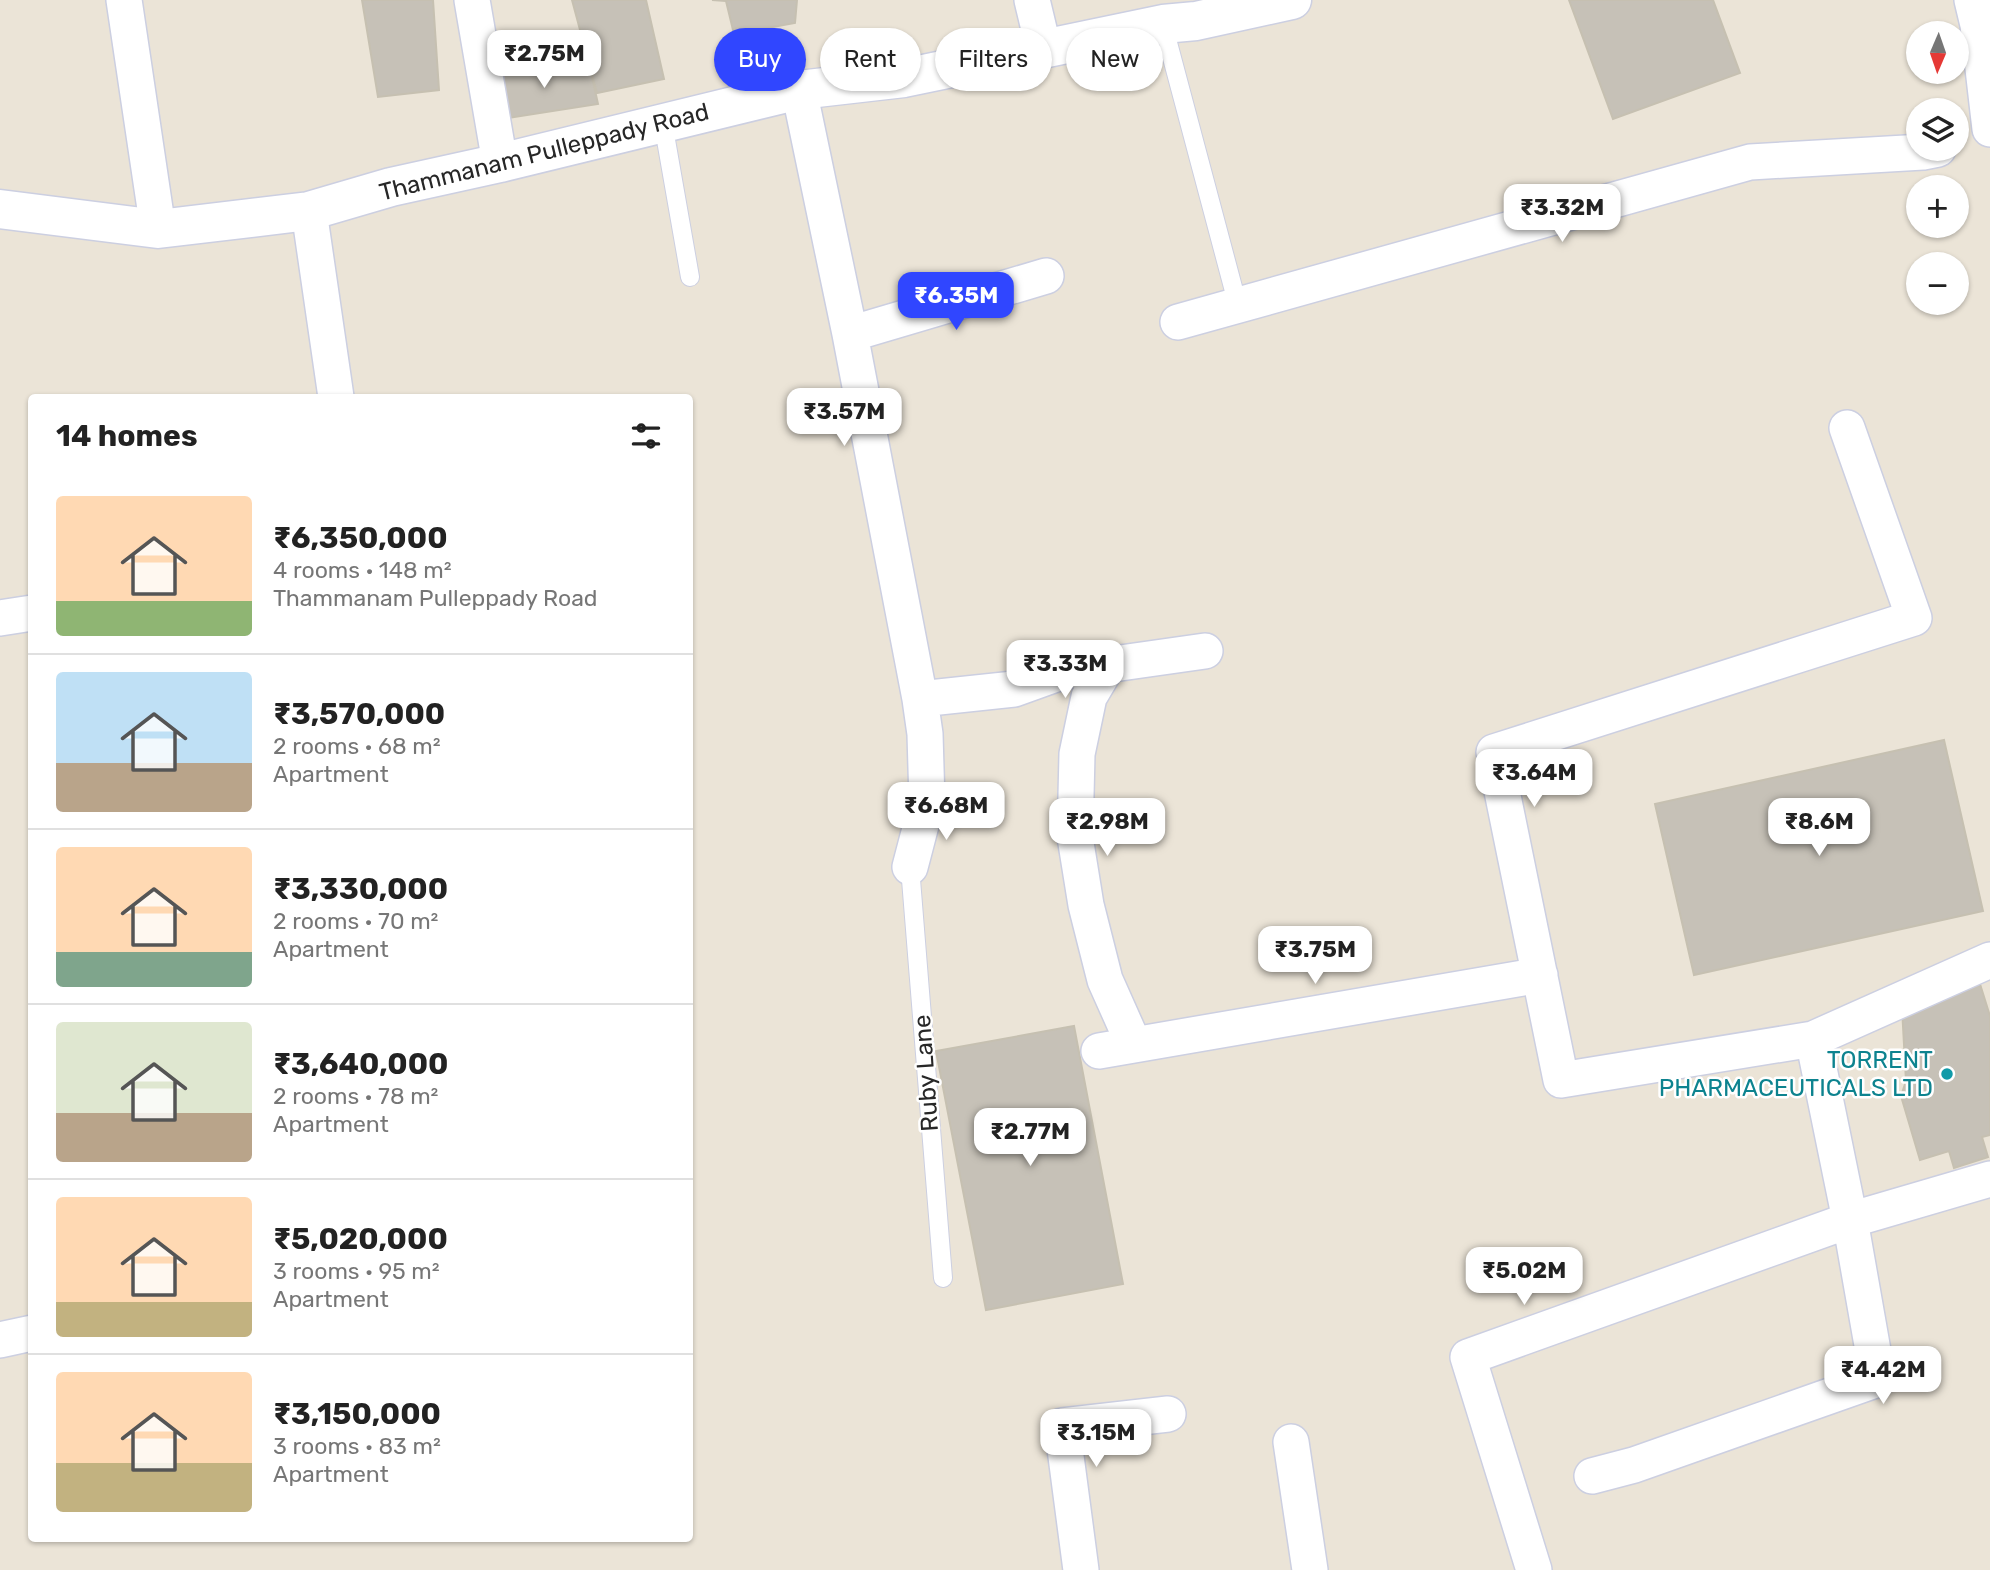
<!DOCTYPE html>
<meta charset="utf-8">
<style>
:root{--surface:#fff;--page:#f6f6f6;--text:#222;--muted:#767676;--line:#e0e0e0;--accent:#3046ff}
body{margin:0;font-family:Rubik,sans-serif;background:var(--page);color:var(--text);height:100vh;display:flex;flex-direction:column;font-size:26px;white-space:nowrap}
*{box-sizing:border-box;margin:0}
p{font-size:23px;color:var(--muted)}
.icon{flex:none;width:38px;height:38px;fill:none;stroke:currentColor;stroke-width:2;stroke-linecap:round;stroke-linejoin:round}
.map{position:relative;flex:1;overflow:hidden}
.panel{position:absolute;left:28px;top:394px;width:665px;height:1148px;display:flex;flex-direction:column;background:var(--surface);border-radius:7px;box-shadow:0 2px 5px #0004}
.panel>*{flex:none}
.banner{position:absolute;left:714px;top:28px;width:665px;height:63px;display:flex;gap:14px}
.needle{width:46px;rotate:182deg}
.buttons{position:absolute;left:1906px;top:21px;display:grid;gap:14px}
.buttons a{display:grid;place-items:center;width:63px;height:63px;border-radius:50%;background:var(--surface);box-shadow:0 2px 5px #0004;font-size:35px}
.price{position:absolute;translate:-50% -60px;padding:0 16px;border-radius:14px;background:#fff;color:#222;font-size:23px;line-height:46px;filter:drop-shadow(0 2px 4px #0008)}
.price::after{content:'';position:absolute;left:50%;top:42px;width:21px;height:16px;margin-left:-10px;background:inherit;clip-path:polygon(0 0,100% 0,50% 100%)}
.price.on{background:var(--accent);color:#fff}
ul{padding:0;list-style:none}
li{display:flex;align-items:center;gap:21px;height:175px;padding:0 28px}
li+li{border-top:2px solid var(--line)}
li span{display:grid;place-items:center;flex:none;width:196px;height:140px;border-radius:7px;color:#555}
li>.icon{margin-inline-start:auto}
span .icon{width:84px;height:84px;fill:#fffc;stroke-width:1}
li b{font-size:30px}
h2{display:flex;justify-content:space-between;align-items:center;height:84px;padding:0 28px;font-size:30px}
.tag{padding:0 24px;border-radius:32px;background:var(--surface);box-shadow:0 2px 5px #0004;font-size:24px;line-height:63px}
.tag.on{background:var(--accent);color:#fff}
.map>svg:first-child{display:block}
.building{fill:#c6c1b7;stroke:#c6c0b1;stroke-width:2}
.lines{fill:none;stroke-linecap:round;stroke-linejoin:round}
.lane-casing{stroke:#cccfe1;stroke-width:20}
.street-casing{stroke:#cccfe1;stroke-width:38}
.secondary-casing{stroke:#cccfe1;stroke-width:41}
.lane{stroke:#fff;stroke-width:18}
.street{stroke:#fff;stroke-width:35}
.secondary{stroke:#fff;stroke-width:38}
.culture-dot{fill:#0f9aa8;stroke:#fff;stroke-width:2.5}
.labels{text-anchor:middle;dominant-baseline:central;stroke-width:5;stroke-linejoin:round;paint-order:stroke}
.street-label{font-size:24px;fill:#272727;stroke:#fff}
.culture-label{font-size:24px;fill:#0d838f;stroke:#fff;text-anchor:end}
</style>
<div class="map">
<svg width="1990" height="1570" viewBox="0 0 1990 1570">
<rect width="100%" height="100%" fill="#ebe4d7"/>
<path class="building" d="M362 0H433L439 90 378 97Z
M572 0H646L664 79 597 93Z
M712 0H797L795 23 734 34 726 1Z
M1569 0H1713L1740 73 1613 119Z
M499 66 590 68 598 104 502 119Z
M1944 740 1983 911 1694 975 1655 804Z
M1980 984 1990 1016V1135L1982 1137 1988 1157 1954 1168 1949 1151 1920 1160 1901 1096 1906 1081 1902 1008Z
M1074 1026 1123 1284 986 1310 936 1051Z"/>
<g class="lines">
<defs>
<path id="lane" d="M1163 24 1238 306
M663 123 690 277
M910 867 943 1278"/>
<path id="street" d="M124 0 158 229
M472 0 500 163
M1032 0 1044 50
M1972 0 1978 25 1990 129
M799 90 850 334 920 699 925 734 927 802 910 867
M309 211 336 397
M1178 322 1750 162 1923 152 1938 149
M850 334 1046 276
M0 618 32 613
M1108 665 1089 697 1077 754 1075 837 1086 905 1105 980 1134 1045
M920 699 1014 689 1064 671 1205 651
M1813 1039 1990 960
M1099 1051 1540 975
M0 1340 32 1333
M1291 1442 1310 1570
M1592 1476 1634 1465 1878 1379 1850 1220 1990 1179
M1081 1570 1062 1426 1168 1414
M1534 1570 1468 1357 1850 1220 1813 1039 1561 1080 1494 752 1914 618 1847 428"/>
<path id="secondary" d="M0 209 158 229 309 211 391 187 500 163 799 90 904 78 1163 24 1196 21 1292 0"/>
</defs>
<use href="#lane" class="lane-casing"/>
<use href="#street" class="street-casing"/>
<use href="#secondary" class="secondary-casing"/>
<use href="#lane" class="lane"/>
<use href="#street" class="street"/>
<use href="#secondary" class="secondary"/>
</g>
<circle class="culture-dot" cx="1947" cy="1074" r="7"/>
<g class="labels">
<g class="street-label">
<text transform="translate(544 152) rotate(-14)">Thammanam Pulleppady Road</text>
<text transform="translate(926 1073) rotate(-94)">Ruby Lane</text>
</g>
<g class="culture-label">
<text x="1933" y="1060">TORRENT<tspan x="1933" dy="28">PHARMACEUTICALS LTD</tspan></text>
</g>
</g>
</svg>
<div class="buttons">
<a><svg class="needle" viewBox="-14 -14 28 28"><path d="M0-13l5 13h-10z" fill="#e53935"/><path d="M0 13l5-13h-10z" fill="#767676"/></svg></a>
<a><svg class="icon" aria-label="layers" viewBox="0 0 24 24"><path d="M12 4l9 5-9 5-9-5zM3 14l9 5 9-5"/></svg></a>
<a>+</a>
<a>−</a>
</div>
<b class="price" style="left:544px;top:90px">₹2.75M</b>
<b class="price" style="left:1562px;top:244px">₹3.32M</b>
<b class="price on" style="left:956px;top:332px">₹6.35M</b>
<b class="price" style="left:844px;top:448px">₹3.57M</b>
<b class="price" style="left:1065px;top:700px">₹3.33M</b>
<b class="price" style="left:1534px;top:809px">₹3.64M</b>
<b class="price" style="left:946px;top:842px">₹6.68M</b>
<b class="price" style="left:1107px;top:858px">₹2.98M</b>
<b class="price" style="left:1819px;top:858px">₹8.6M</b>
<b class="price" style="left:1315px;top:986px">₹3.75M</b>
<b class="price" style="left:1030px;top:1168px">₹2.77M</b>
<b class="price" style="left:1524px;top:1307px">₹5.02M</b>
<b class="price" style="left:1883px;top:1406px">₹4.42M</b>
<b class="price" style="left:1096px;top:1469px">₹3.15M</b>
<div class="banner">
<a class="tag on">Buy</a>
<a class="tag">Rent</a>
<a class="tag">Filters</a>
<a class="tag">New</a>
</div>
<section class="panel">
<h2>14 homes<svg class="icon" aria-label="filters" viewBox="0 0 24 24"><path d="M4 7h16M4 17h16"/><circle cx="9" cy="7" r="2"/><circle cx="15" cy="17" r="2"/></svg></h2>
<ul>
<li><span style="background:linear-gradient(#ffd9b3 75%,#8fb573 0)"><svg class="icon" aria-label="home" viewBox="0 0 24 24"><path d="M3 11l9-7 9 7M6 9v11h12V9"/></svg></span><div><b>₹6,350,000</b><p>4 rooms · 148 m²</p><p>Thammanam Pulleppady Road</p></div></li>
<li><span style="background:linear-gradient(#bfe0f5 65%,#b9a48a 0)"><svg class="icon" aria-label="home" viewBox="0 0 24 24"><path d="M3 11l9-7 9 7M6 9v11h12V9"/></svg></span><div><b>₹3,570,000</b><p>2 rooms · 68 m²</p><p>Apartment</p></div></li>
<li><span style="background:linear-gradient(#ffd9b3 75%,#7fa58c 0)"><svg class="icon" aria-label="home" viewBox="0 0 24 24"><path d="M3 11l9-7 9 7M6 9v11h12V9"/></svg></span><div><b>₹3,330,000</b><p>2 rooms · 70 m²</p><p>Apartment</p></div></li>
<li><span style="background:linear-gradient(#dfe7d0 65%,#b9a48a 0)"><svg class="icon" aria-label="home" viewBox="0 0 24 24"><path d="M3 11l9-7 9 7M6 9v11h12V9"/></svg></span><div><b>₹3,640,000</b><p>2 rooms · 78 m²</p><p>Apartment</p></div></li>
<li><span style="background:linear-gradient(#ffd9b3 75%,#c2b280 0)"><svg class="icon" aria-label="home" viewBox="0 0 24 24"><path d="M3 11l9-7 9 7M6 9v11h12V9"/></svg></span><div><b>₹5,020,000</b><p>3 rooms · 95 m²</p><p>Apartment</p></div></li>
<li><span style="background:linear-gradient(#ffd9b3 65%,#c2b280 0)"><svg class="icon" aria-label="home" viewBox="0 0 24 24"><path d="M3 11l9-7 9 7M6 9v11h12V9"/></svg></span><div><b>₹3,150,000</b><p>3 rooms · 83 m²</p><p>Apartment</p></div></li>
</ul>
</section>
</div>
